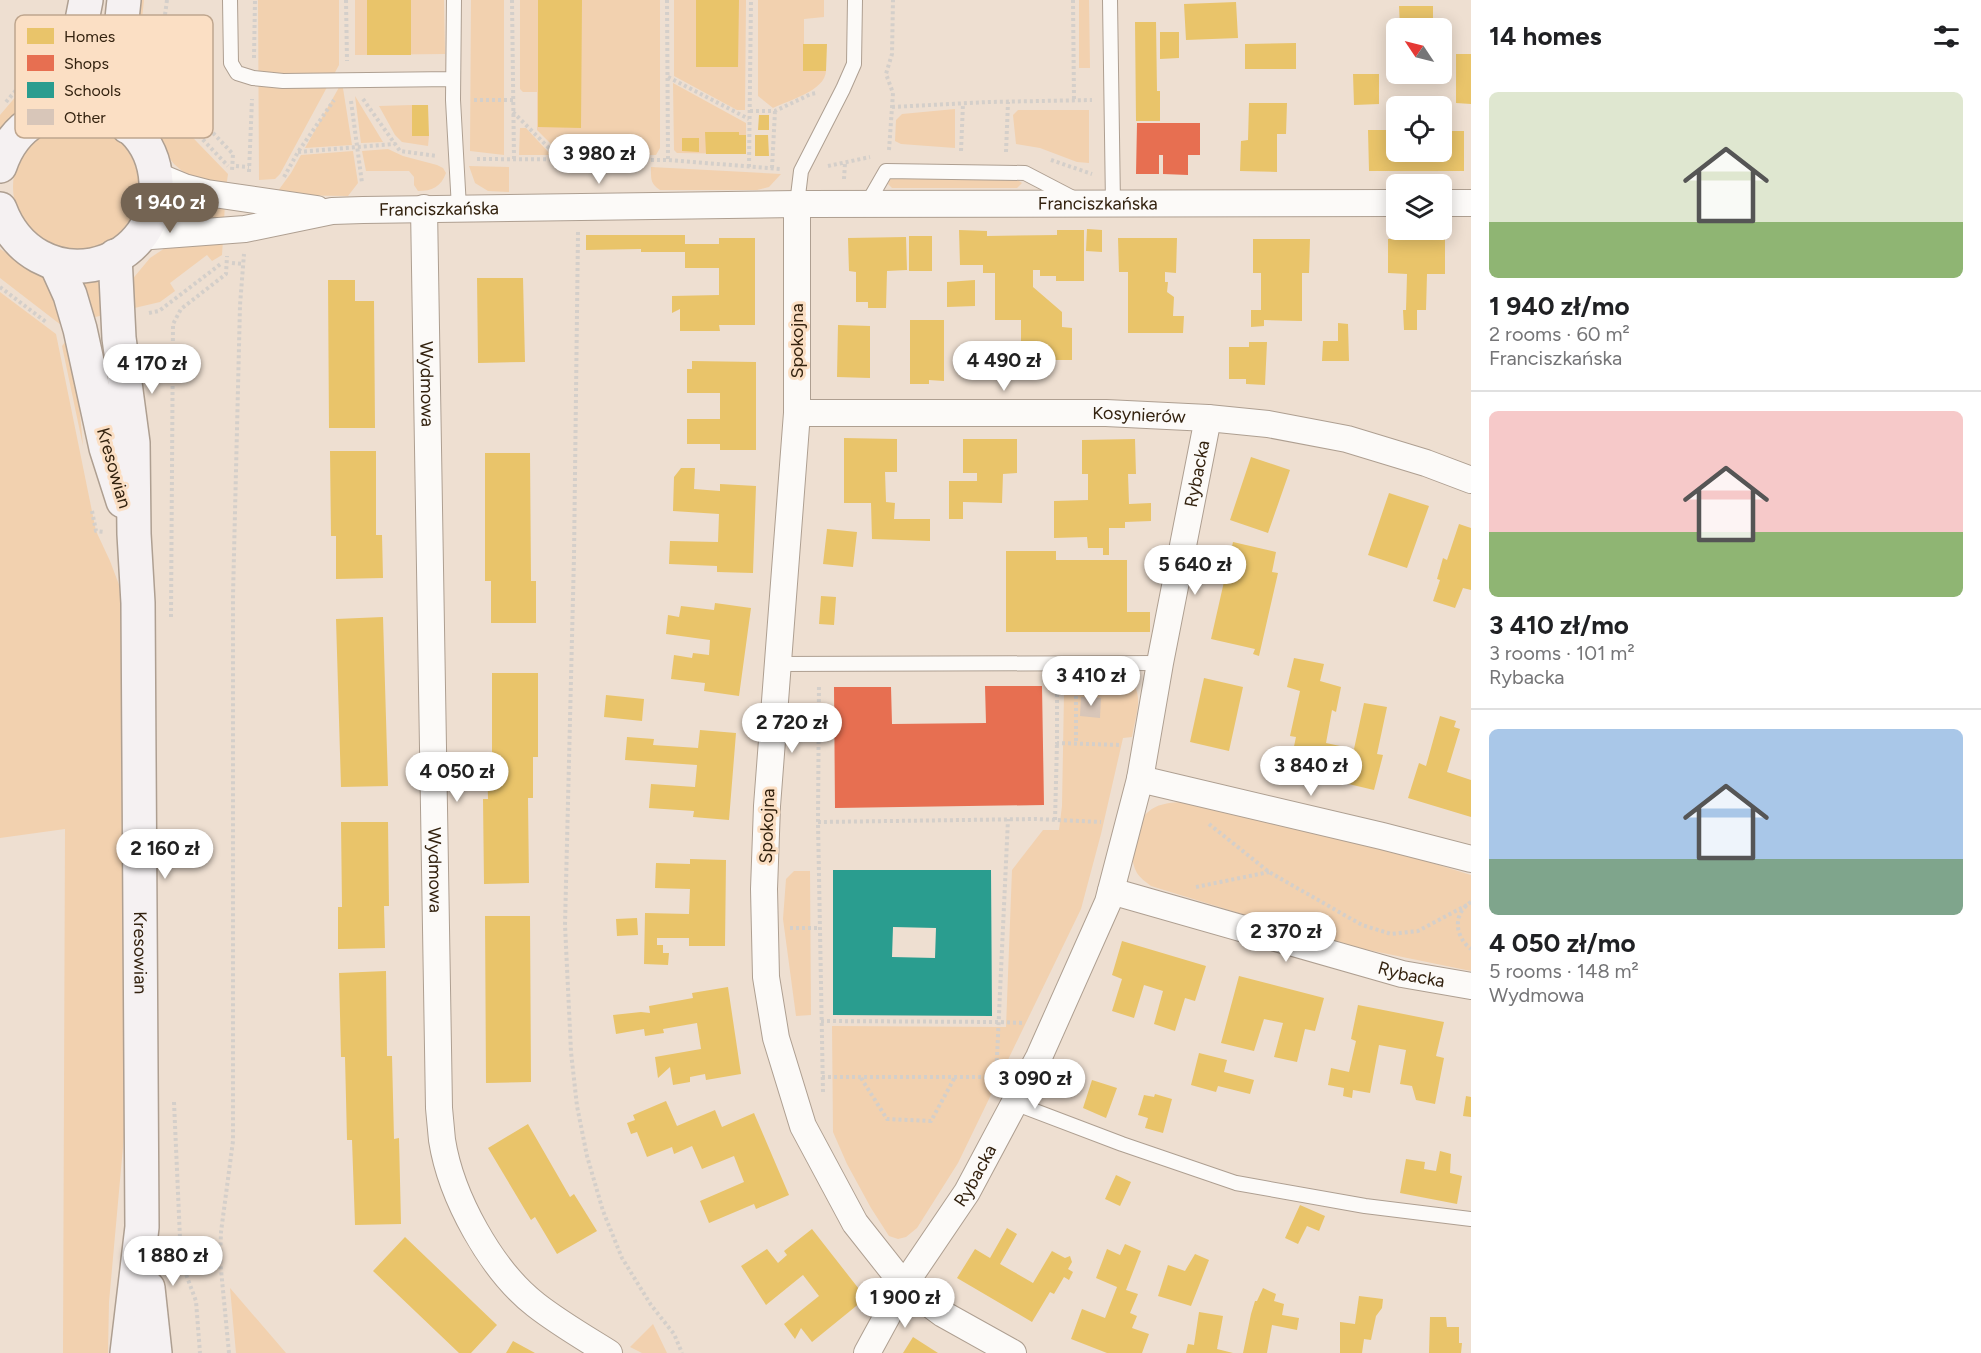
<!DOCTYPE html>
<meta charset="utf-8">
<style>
:root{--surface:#fff;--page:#f2f2f2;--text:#202124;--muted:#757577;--line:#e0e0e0;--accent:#746453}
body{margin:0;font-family:Figtree,sans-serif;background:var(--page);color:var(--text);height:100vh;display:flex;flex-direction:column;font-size:22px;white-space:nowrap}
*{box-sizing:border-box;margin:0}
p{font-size:20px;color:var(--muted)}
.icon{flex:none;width:33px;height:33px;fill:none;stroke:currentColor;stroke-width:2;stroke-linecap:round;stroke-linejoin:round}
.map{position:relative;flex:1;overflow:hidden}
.drawer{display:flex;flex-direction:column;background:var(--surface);width:510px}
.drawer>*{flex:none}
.needle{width:39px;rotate:305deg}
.fabs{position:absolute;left:1386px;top:18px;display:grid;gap:12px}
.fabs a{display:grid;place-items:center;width:66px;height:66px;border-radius:9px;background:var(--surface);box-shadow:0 3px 15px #0003;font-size:30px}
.price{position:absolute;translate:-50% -51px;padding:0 14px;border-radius:21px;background:#fff;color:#222;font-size:20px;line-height:39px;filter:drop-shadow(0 2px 3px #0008)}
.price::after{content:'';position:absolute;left:50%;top:36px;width:18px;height:14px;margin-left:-9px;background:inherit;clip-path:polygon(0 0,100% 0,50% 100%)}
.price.active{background:var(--accent);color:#fff}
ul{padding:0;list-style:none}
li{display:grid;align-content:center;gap:12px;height:318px;padding:0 18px}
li+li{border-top:2px solid var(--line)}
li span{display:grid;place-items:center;height:186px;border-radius:9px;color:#555}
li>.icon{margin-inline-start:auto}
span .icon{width:108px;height:108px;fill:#fffc;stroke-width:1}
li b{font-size:26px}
h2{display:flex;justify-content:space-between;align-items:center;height:72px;padding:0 18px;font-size:26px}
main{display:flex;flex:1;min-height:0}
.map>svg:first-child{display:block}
.green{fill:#f2d1af}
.homes{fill:#e9c46a}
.shops{fill:#e76f51}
.schools{fill:#2a9d8f;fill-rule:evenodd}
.building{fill:#d8c6b9}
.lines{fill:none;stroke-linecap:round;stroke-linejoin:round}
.service-casing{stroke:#ae9f91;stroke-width:16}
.minor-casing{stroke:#ae9f91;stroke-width:28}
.secondary-casing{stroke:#ae9f91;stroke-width:36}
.path{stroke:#d4cfca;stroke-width:4;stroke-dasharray:3 3;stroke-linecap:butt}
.service{stroke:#fcfaf8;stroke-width:14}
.minor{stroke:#fcfaf8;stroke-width:26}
.secondary{stroke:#f5f1f2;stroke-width:33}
.labels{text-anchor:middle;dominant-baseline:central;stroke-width:6;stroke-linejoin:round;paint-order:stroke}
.street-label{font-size:18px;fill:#33220f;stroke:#fbdfc4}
.key{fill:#fbdfc4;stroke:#bfa68e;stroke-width:1.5}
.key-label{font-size:16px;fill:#33220f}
</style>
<main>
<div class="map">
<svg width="1471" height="1353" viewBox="0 0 1471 1353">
<rect width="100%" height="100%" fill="#eedfd1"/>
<path class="green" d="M136 0H144L138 57 133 60Z
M258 0H339V65L280 174 275 179 259 180Z
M355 0H444L445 54 355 55Z
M471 0H504V155L470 151Z
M520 0H660V148L656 155 563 156 537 130V92H523L520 89Z
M674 0H746L745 110H737L674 76Z
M758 0H824V17L804 19V71H826C825 91 789 100 773 108L758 96Z
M1079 0H1089L1090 68H1079Z
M48 59 65 63 49 88 36 101 21 109 8 120 0 130V115Z
M126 76 136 79 228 174 226 188 188 176 174 164 139 120Z
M342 82 352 145 305 148Z
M673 83 746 123V154L677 153 674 150Z
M355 96 383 142 361 143Z
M412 105V135L429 136 428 146 402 142 395 135 379 106Z
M955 109V148L901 144 895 141 896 120 902 114Z
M1018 110H1089V163L1077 162 1040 148 1016 144 1013 115Z
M13 187a63 63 0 1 1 126 0a63 63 0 1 1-126 0Z
M520 128H526L551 155H519Z
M388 149 403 156 437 165 443 168 446 173C441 187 432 191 418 191L414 185V177L409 171H366L362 151Z
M353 151 358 183 348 196 275 195 291 173 301 155Z
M469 166 509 167V192L488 191 475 183Z
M651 167 781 174 769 187 757 190H660C650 184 651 178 651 167Z
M890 179H1016L1022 183 1017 188H892L888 184Z
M171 195 225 203 224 221 163 227Z
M223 239 222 255 212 261 207 255 170 283 175 291 160 302 126 310 130 282 150 258 165 248 180 244Z
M0 249 38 272 49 283 69 324 61 325 0 278Z
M101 279 108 314 87 319 80 286 83 282Z
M0 292 56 334 96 531 110 561 124 598 125 1125 109 1302 108 1353H63L65 829 0 838Z
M73 339 83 446 62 346 66 341Z
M1121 674C1148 688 1136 712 1132 737L1123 738 1101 834 1081 909 958 1163 917 1228 906 1237 898 1239 889 1236 871 1208 847 1164 833 1132 832 1026 1006 1027 1012 870 1043 830H1059L1062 806 1064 694 1070 685 1098 687Z
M1179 802 1403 854 1471 875V971L1339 944 1151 886C1146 882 1140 878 1137 873 1127 856 1133 824 1148 812 1157 804 1168 803 1179 802Z
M794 871H810L811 1015 796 1016 783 919 786 879Z
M230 1288 286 1353H236Z
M653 1324 667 1353H642L630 1347Z"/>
<path class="homes" d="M367 0H411V55H367Z
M538 0H582L581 128 538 127Z
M696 0H739L738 67H696Z
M1236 2 1238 38 1186 40 1184 4Z
M1399 6H1433V28H1400Z
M1135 22H1156L1157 91H1160V121H1136Z
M1160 32H1179V58L1160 59Z
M1296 43V69H1245V44Z
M803 44H827L826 71H803Z
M1456 54H1471V104L1456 103Z
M1353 74H1379V104L1354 105Z
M1249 103H1287L1286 134H1277V172L1240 171 1241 141 1248 140Z
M412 105H428L429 136H412Z
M759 115H769V130H758Z
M1368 130H1396V152H1442V131H1464V171H1369Z
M705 132H739V135H746V154H706Z
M755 135H768L769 156H755Z
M682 138H699V152L682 151Z
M1087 229 1102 230V252L1086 251Z
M959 230 987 231V236L1057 235V230H1084V281H1056V276H1040V270H1033V287L1062 312V327L1072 328V360H1051V352H1021V320H995V273H983V265H960Z
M586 235H685V244H719V238H755V325H719L720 331H680V309L672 313V296L719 295V268H685V252H641V249L586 250Z
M909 236H932V271H909Z
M906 237 907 270 887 271 886 308H868V302H856V272L849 271 848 238Z
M1118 238H1177L1176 273 1165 272V282H1168L1167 292 1174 297 1173 316H1184L1183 333H1128V272H1119Z
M1253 239H1310L1309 273H1302V321L1264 320V326L1251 327V310H1261V273H1253Z
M1388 239H1445V274H1427L1426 310H1417V330H1404L1403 310H1406L1407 274 1388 273Z
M477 278H523L525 362 478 363Z
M328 280H355V301H374L375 428H329Z
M975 280V306L947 307V282Z
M910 320H944V381L929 380V384H910Z
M1338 323 1348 324 1349 361H1322L1323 341H1338Z
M838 325 870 326V378L837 377Z
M1249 342H1267L1265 385 1246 384V379H1229V347H1249Z
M692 361 756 362V450H720V444H687V419H720V393H687V369H692Z
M844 438 897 439V472H885L886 502 895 503 894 519H930V541L872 539 871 503H844Z
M963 439H1017V473L1003 474 1002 503 963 502V519H949V481H977V473H963Z
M1135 439 1136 474H1128L1129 504 1151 503V521L1125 522V528H1109V555H1103V548H1088L1087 537 1054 538V501L1088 500V474H1082V440Z
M330 451H376V535H382L383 578 336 579V536H331Z
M485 453H530L531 581H536V623H491V581H485Z
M1251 457 1290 470 1268 533 1230 520Z
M681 468H695L694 489 720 491V484L756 486 753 573 717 572V566L669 564 670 541 718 542 719 514 673 511 674 477Z
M1389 493 1429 506 1407 568 1368 555Z
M1459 524 1471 528V590L1463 588 1455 608 1433 601 1440 580 1437 579 1443 558 1447 560Z
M827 529 857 532 853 567 823 564Z
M1233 542 1276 552 1272 572 1278 573 1259 656 1253 654 1255 649 1211 639Z
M1006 551H1056V560H1127V612H1150V632H1006Z
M821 596 836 597 834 625 819 624Z
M715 603 751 608 739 696 704 691 705 683 671 679 674 655 692 658 693 653 709 655 710 640 666 634 668 615 679 617 681 606 714 610Z
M383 617 388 786 341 787 336 619Z
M1294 658 1324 664 1320 681 1341 687 1336 712 1332 710 1326 743 1354 749 1364 703 1387 707 1377 754 1383 755 1374 790 1289 770 1296 737 1290 736 1300 691 1287 687Z
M492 673H538V757H533V798H528L529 883 484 884 483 799H488L487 758 492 757Z
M1204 678 1243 687 1229 751 1190 742Z
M606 695 644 699 642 721 604 717Z
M1440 716 1456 721 1454 727 1460 729 1447 772 1471 780V817L1408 798 1419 763 1426 766Z
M700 730 736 733 729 820 693 817 694 811 649 808 651 784 695 787 697 765 625 760 627 737 654 739 653 745 698 748Z
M341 822H388L389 906H384L385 948 338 949V907H342Z
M690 859 726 860 725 946H689V938H657V945H663V953H669L668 965 644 964 645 913 689 914 690 889 655 888 656 863 690 864Z
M485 916H530L531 1082 486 1083Z
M637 918 638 935 617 936 616 919Z
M1122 941 1206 966 1195 1001 1185 998 1175 1031 1154 1024 1163 991 1144 985 1134 1018 1112 1011 1122 979 1112 975Z
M386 971 387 1056H392L394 1139 399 1138 401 1224 355 1225 352 1140H347L345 1057H341L339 973Z
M1239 976 1324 998 1315 1031 1305 1029 1297 1062 1274 1057 1283 1023 1264 1019 1254 1051 1221 1043Z
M728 987 741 1074 706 1080 705 1074 690 1077V1082L673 1085 670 1067 658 1078 655 1057 701 1049 697 1023 663 1029 664 1033 645 1036 644 1029 616 1034 613 1015 641 1012 650 1013 649 1006 693 998 692 993Z
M1358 1005 1444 1022 1436 1056 1444 1058 1435 1104 1416 1100 1412 1086 1400 1084 1406 1050 1379 1045 1370 1093 1353 1090 1352 1098 1343 1096 1344 1088 1328 1085 1331 1068 1349 1072 1356 1041 1351 1039Z
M1199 1053 1227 1060 1224 1072 1254 1080 1250 1094 1218 1086 1216 1092 1191 1085Z
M1092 1080 1117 1088 1106 1118 1083 1108Z
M1155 1094 1172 1099 1163 1133 1145 1128 1148 1118 1138 1115 1144 1095 1154 1097Z
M1466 1096 1471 1097V1117L1463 1116Z
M666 1101 677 1126 715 1110 722 1127 754 1113 789 1195 756 1209 754 1204 709 1223 700 1201 744 1182 734 1156 702 1169 692 1146 674 1154 672 1147 647 1157 637 1132 631 1134 627 1123 635 1120 633 1115Z
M528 1124 570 1197 574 1194 597 1231 557 1254 535 1217 531 1220 488 1148Z
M1440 1151 1451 1154 1450 1173 1462 1176 1457 1204 1400 1193 1406 1159 1425 1162 1424 1169 1436 1171Z
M1116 1175 1131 1182 1120 1206 1105 1199Z
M1300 1205 1325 1216 1319 1231 1307 1226 1298 1244 1285 1238Z
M1007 1228 1017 1234 1000 1264 1033 1283 1052 1251 1065 1258 1070 1256 1072 1262 1068 1269 1073 1272 1069 1280 1064 1277 1054 1294 1050 1292 1032 1322 957 1278 975 1249 990 1258Z
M812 1229 866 1298 812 1342 801 1328 795 1339 784 1324 819 1296 803 1275 766 1305 741 1266 767 1249 778 1263 787 1255 784 1251Z
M405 1237 497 1325 471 1353H459L373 1271Z
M1125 1244 1141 1251 1126 1290 1138 1294 1130 1313 1137 1316 1132 1328 1149 1334 1142 1353H1107L1071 1339 1082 1309 1105 1318 1117 1287 1096 1278 1107 1249 1120 1255Z
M1195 1254 1209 1260 1191 1306 1158 1296 1168 1265 1185 1271Z
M1263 1288 1276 1294 1274 1301 1284 1304 1282 1315 1299 1318 1297 1330 1272 1325 1267 1353H1243L1251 1314 1255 1301H1257Z
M1359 1296 1383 1299 1382 1308 1376 1316 1371 1340 1364 1339 1362 1353H1340V1322L1355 1324Z
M1199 1312 1223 1316 1217 1349 1233 1353H1186L1188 1344 1194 1345Z
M1430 1317H1446L1447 1327H1459V1343H1462L1461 1353H1429Z
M913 1337 938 1353H903Z
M513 1341 535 1353H506Z"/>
<path class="shops" d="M1137 123H1200V155H1188V175L1163 174V155H1159V174H1136Z
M985 686H1042L1044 805 835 808 834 687H891L892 724 986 723Z"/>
<path class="schools" d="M833 870H991L992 1016 833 1015ZM893 927 936 928 935 958 892 957Z"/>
<path class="building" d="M1081 697 1101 698 1100 718 1080 716Z"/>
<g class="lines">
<defs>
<path id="service" d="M230 0 231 63 237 73 253 78 283 81 453 79
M454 0 453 100 459 208
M1110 0 1113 204
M797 204 801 171 843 89 854 64 855 0
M867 204 886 171 1025 173 1073 198
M777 664 1160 663
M1014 1103 1122 1144 1236 1183 1365 1206 1471 1219"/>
<g id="minor">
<path d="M155 175 184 187 207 193 317 209"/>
<path d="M1442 203H1471"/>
<path d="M797 204V413L767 806 764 889 766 977 776 1038 803 1126 855 1223 904 1285 943 1314 1013 1353"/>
<path id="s1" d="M424 208 439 1108C440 1119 441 1130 442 1140 451 1197 491 1270 536 1305 559 1323 585 1338 609 1353"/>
<path id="s2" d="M138 237 245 229 332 211 363 210 797 204 1396 203"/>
<path id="s3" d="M797 413H1106L1208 418 1268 424 1347 439 1426 463 1471 480"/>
<path d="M1140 779 1382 836 1471 859"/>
<path id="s4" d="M1111 891 1402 974 1471 986"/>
<path id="s5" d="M867 1353 904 1285 967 1192 1039 1057 1108 902 1140 779 1160 663 1208 418"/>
</g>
<g id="secondary">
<path d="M124 0 116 75 119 97 128 127"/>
<path d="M55 111 73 66 86 0"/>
<path d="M0 166C28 80 151 94 156 182 160 276 34 300 0 209"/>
<path id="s6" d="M115 256 119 338 133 443 134 534 138 603 142 1227 127 1353"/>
<path d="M56 264 70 295 80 329 106 448 123 501"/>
<path d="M148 1288 155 1353"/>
</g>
</defs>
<use href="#service" class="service-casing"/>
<use href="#minor" class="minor-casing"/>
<use href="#secondary" class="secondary-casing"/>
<path class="path" d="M167 0 157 74 233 154 232 171
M346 0 347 61
M512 0 514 159
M667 0 668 160
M1073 0 1074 100
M254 58 255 0
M668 77 749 119
M149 83 228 166
M363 99 400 151 437 156
M474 100H513
M351 101 362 183
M6 102 40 62
M892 107 988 102 1092 100
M750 111H775L811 94 817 93
M513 112 560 159
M889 150 893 93 886 74 892 54 893 0
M961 151 963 104
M298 152 395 144
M1006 152 1008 102
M477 159 668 160 781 169
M1051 160 1092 174
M236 166 249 167
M828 166 870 157
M749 167 751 0
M772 168 775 111
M249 172 252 99
M284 177 298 152 334 100
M844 179 845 163
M578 232 574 556 565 925 571 1052 577 1106 587 1156 603 1211 622 1258 651 1305 674 1334 682 1353
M232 263 243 264
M0 287 46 322
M149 313 159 311 222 263
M92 511 96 531 104 532
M171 617 173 324 181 309 226 274 227 256
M1057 682V743L1120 745
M1076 684V744
M1055 820 1057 743
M818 822 819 684
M1209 824 1269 872 1362 925 1391 934 1418 931 1467 905
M1196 887 1269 872
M1471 902C1452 914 1455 937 1471 949
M790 928H820
M821 1021 999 1022 1025 1023
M822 1077H996
M861 1078 887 1119 931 1121 955 1077
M996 1079 1008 819
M823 1092 818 822 1036 819 1101 822
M174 1102 181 1261 196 1301 200 1353
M229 1353 220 1259 221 1232 233 1141V595L240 305 244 254"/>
<use href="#service" class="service"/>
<use href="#minor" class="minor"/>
<use href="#secondary" class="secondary"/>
</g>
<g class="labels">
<g class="street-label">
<text stroke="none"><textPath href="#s2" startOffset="962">Franciszkańska</textPath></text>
<text stroke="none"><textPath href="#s2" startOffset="303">Franciszkańska</textPath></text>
<text transform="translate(797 341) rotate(-90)">Spokojna</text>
<text stroke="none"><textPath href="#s1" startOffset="176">Wydmowa</textPath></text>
<text stroke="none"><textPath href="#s3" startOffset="342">Kosynierów</textPath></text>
<text transform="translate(114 468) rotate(74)">Kresowian</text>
<text stroke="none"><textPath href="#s5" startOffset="950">Rybacka</textPath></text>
<text transform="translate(767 826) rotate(-88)">Spokojna</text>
<text stroke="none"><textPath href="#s1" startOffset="662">Wydmowa</textPath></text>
<text stroke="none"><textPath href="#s6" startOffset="698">Kresowian</textPath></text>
<text stroke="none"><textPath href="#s4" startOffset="312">Rybacka</textPath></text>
<text stroke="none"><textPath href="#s5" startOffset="208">Rybacka</textPath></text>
</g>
</g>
<rect x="15" y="15" width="198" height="123" rx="9" class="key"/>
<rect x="27" y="28" width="27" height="16" fill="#e9c46a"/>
<rect x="27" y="55" width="27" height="16" fill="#e76f51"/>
<rect x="27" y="82" width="27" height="16" fill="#2a9d8f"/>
<rect x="27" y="109" width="27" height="16" fill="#d8c6b9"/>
<g class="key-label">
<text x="64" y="42">Homes</text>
<text x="64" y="69">Shops</text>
<text x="64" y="96">Schools</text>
<text x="64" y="123">Other</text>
</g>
</svg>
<div class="fabs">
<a><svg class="needle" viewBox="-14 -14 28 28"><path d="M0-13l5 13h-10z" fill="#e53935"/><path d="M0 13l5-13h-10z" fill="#757577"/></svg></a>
<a><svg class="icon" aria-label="locate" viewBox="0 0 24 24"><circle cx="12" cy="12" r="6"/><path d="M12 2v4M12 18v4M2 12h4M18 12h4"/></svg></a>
<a><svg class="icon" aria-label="layers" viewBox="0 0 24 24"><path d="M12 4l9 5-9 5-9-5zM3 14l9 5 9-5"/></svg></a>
</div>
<b class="price" style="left:599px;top:185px">3 980 zł</b>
<b class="price active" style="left:170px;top:234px">1 940 zł</b>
<b class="price" style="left:1004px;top:392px">4 490 zł</b>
<b class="price" style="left:152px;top:395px">4 170 zł</b>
<b class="price" style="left:1195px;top:596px">5 640 zł</b>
<b class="price" style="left:1091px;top:707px">3 410 zł</b>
<b class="price" style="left:792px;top:754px">2 720 zł</b>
<b class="price" style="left:1311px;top:797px">3 840 zł</b>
<b class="price" style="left:457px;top:803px">4 050 zł</b>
<b class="price" style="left:165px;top:880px">2 160 zł</b>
<b class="price" style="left:1286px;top:963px">2 370 zł</b>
<b class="price" style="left:1035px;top:1110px">3 090 zł</b>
<b class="price" style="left:173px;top:1287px">1 880 zł</b>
<b class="price" style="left:905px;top:1329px">1 900 zł</b>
</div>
<section class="drawer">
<h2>14 homes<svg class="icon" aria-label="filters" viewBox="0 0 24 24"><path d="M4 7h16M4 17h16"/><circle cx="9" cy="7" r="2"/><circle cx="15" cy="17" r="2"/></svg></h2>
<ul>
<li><span style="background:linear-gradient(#dfe7d0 70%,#8fb573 0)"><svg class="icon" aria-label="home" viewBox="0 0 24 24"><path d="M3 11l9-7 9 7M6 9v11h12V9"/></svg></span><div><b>1 940 zł/mo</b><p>2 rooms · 60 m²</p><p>Franciszkańska</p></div></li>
<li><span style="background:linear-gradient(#f6c9c9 65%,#8fb573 0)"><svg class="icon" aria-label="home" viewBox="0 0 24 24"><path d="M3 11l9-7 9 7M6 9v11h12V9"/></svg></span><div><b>3 410 zł/mo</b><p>3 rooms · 101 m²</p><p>Rybacka</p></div></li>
<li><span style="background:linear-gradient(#a9c7e8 70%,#7fa58c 0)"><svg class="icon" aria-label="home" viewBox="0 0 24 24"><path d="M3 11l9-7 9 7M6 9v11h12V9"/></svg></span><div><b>4 050 zł/mo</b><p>5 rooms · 148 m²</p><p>Wydmowa</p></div></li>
</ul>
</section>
</main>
